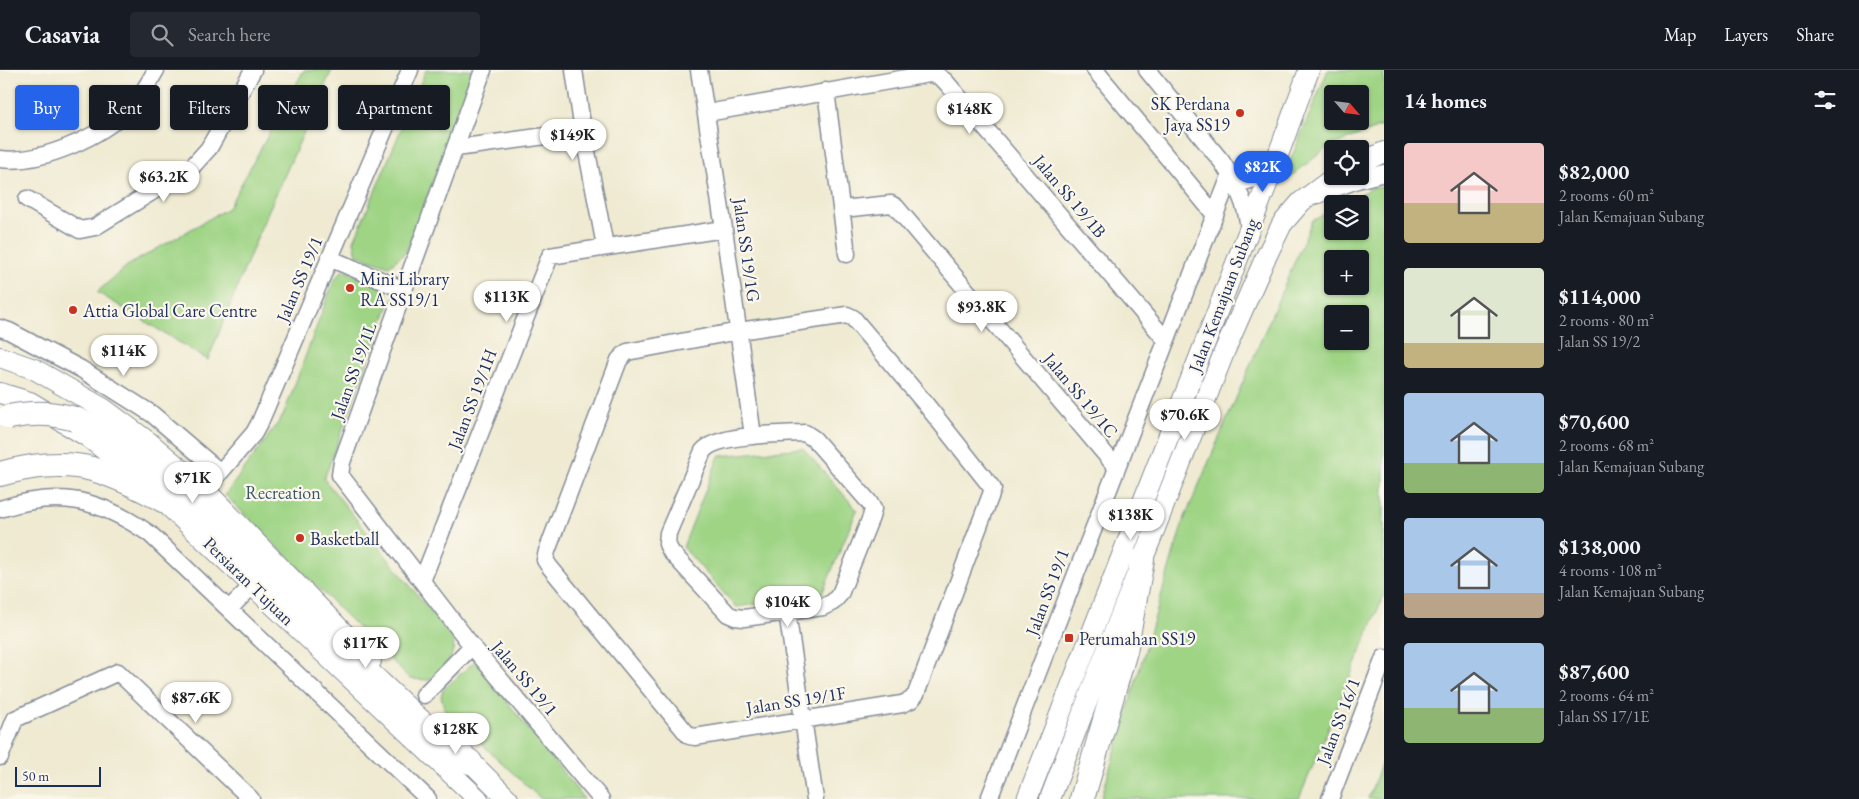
<!DOCTYPE html>
<meta charset="utf-8">
<style>
:root{--surface:#171b24;--page:#242831;--text:#f1f3f6;--muted:#9ea1a6;--line:#363941;--accent:#2563eb}
body{margin:0;font-family:"EB Garamond",serif;background:var(--page);color:var(--text);height:100vh;display:flex;flex-direction:column;font-size:19px;white-space:nowrap}
*{box-sizing:border-box;margin:0}
p{font-size:16px;color:var(--muted)}
.icon{flex:none;width:28px;height:28px;fill:none;stroke:currentColor;stroke-width:2;stroke-linecap:round;stroke-linejoin:round}
.map{position:relative;flex:1;overflow:hidden}
.drawer{display:flex;flex-direction:column;background:var(--surface);width:475px}
.drawer>*{flex:none}
.banner{position:absolute;left:15px;top:15px;width:475px;height:45px;display:flex;gap:10px}
.needle{width:32px;rotate:118deg}
.fabs{position:absolute;left:1324px;top:15px;display:grid;gap:10px}
.fabs a{display:grid;place-items:center;width:45px;height:45px;border-radius:5px;background:var(--surface);box-shadow:0 1px 4px #0004;font-size:25px}
.scale{position:absolute;left:15px;bottom:12px;width:86px;box-sizing:border-box;padding-left:5px;border:2px solid #1b2f5e;border-top:0;font-size:14px;line-height:18px;white-space:nowrap;color:#1b2f5e;-webkit-text-stroke:4px #fbf7ec;paint-order:stroke}
.price{position:absolute;translate:-50% -42px;padding:0 11px;border-radius:18px;background:#fff;color:#222;font-size:16px;line-height:32px;filter:drop-shadow(0 1px 2px #0008)}
.price::after{content:'';position:absolute;left:50%;top:30px;width:15px;height:11px;margin-left:-8px;background:inherit;clip-path:polygon(0 0,100% 0,50% 100%)}
.price.selected{background:var(--accent);color:#fff}
ul{padding:0;list-style:none}
li{display:flex;align-items:center;gap:15px;height:125px;padding:0 20px}
li span{display:grid;place-items:center;flex:none;width:140px;height:100px;border-radius:5px;color:#555}
li>.icon{margin-inline-start:auto}
span .icon{width:60px;height:60px;fill:#fffc;stroke-width:1}
li b{font-size:21px}
h2{display:flex;justify-content:space-between;align-items:center;height:60px;padding:0 20px;font-size:21px}
.pill{padding:0 18px;border-radius:5px;background:var(--surface);box-shadow:0 1px 4px #0004;font-size:18px;line-height:45px}
.pill.selected{background:var(--accent);color:#fff}
header{display:flex;align-items:center;gap:30px;box-sizing:border-box;height:70px;padding:0 25px;background:var(--surface);border-bottom:1px solid var(--line)}
header strong{font-size:24px}
nav{display:flex;gap:28px;margin-inline-start:auto;font-size:18px}
.search{width:350px;height:45px;background:var(--page);display:flex;align-items:center;gap:12px;box-sizing:border-box;padding:0 18px;border-radius:5px;color:var(--muted);font-size:19px}
main{display:flex;flex:1;min-height:0}
.map>svg:first-child{display:block}
.green{fill:#9fd485;stroke:#5d8272;fill-rule:evenodd}
.lines{fill:none;stroke-linecap:round;stroke-linejoin:round}
.minor-casing{stroke:#858c98;stroke-width:19}
.major-casing{stroke:#858c98;stroke-width:22}
.highway-casing{stroke:#858c98;stroke-width:26}
.minor{stroke:#fff;stroke-width:16}
.major{stroke:#fff;stroke-width:20}
.highway{stroke:#fff;stroke-width:24}
.highway-bridge-casing{stroke:#858c98;stroke-width:26;stroke-linecap:butt}
.highway-bridge{stroke:#fff;stroke-width:24}
.poi-dot{fill:#c8321e;stroke:#fbf7ec;stroke-width:2}
.labels{text-anchor:middle;dominant-baseline:central;stroke-width:4.5;stroke-linejoin:round;paint-order:stroke}
.poi-label{font-size:18px;fill:#1b2f5e;stroke:#fbf7ec;text-anchor:start}
.street-label{font-size:18px;fill:#1b2f5e;stroke:#fbf7ec}
.park-label{font-size:18px;fill:#3c5868;stroke:#fbf7ec}
</style>
<header>
<strong>Casavia</strong>
<div class="search"><svg class="icon" aria-label="search" viewBox="0 0 24 24"><circle cx="10" cy="10" r="6"/><path d="M15 15l6 6"/></svg>Search here</div>
<nav><a>Map</a><a>Layers</a><a>Share</a></nav>
</header>
<main>
<div class="map">
<svg width="1384" height="729" viewBox="0 0 1384 729">
<rect width="100%" height="100%" fill="#fbf7ec"/>
<filter id="ink" filterUnits="userSpaceOnUse"><feTurbulence type="fractalNoise" baseFrequency=".02" numOctaves="2"/><feDisplacementMap in="SourceGraphic" scale="10" xChannelSelector="R" yChannelSelector="G"/><feConvolveMatrix kernelMatrix="1 2 1 2 8 2 1 2 1" color-interpolation-filters="sRGB"/></filter>
<filter id="wash" filterUnits="userSpaceOnUse"><feTurbulence type="fractalNoise" baseFrequency=".0096" numOctaves="4" result="noise"/><feDisplacementMap in="SourceGraphic" scale="20" xChannelSelector="R" yChannelSelector="G"/><feGaussianBlur stdDeviation="1.12" result="paint"/><feColorMatrix in="noise" values="0 0 0 0 0 0 0 0 0 0 0 0 0 0 0 0 0 1.4 0 .05"/><feComposite in="paint" operator="in"/></filter>
<g filter="url(#wash)">
<rect width="100%" height="100%" fill="#efead1"/>
<path class="green" d="M304 0H332L263 153 208 290 97 222 127 196 228 138Z
M426 0H475L406 182 389 196 357 185 354 171Z
M1328 0H1384V55L1328 77 1280 115ZM1332 24H1360V51H1332Z
M1384 117V525L1299 729H1101L1183 452 1312 151 1332 140V161H1360V134H1344L1371 118ZM1332 189H1360V216H1332ZM1332 244H1360V271H1332Z
M343 200 385 218 389 234 324 409 453 569C457 588 441 598 429 610L410 609 225 425 283 346 334 210Z
M803 378 857 440 822 524 736 537 683 477 719 386Z
M475 591 584 729H541L445 640 441 626 443 620Z
M1384 687V729H1368Z"/>
</g>
<g filter="url(#ink)">
<g class="lines">
<defs>
<path id="minor" d="M483 0 342 392 340 405 472 576 601 729
M574 0 583 61 605 176
M699 0 724 159 753 366
M1095 0 1215 145
M1147 0 1222 92C1236 114 1247 134 1249 160
M826 21 847 184
M707 43 929 4 938 6 945 11 1166 270
M456 78 583 61
M0 89C42 94 100 67 130 38 141 27 149 13 156 0
M1236 114C1252 111 1261 106 1274 96
M1318 125 1357 110 1384 103
M27 129 80 160 95 157 191 98 209 78 253 0
M842 139 891 134 896 137 1117 398
M329 188 404 220
M847 245 853 248 924 332 993 419 916 624 911 630 902 634 695 667 689 666 549 496 545 490 547 481 619 290 627 282 739 261Z
M0 258 9 261 81 299 152 344 220 402
M805 363 814 369 869 432 873 439 871 447 840 524 833 532 823 537 744 548 735 547 728 544 671 482 667 474 668 463 703 381C716 364 783 364 805 363Z
M205 420 254 363 260 352 410 0
M0 439C59 419 99 429 150 464L428 729
M422 511 550 186 724 159
M229 539 253 515
M787 542 815 729
M424 625 472 576
M0 687 15 649 118 602 251 729
M989 729 1230 106
M1330 729 1384 588"/>
<path id="major" d="M1360 93 1384 82
M0 287 34 299 104 339 150 373 205 420 371 591
M0 323 30 332 88 367 137 406 478 729
M460 681 508 729
M1027 729 1274 96 1309 0
M1050 729 1098 603 1225 280 1264 191 1282 154 1301 132 1336 106"/>
<path id="highway" d="M75 349C127 368 158 403 198 440 255 492 309 546 365 600 399 632 432 665 470 692
M0 404C28 396 64 391 92 399 117 406 141 418 163 430
M1082 729 1125 581 1142 490"/>
</defs>
<use href="#minor" class="minor-casing"/>
<use href="#major" class="major-casing"/>
<use href="#highway" class="highway-casing"/>
<use href="#minor" class="minor"/>
<use href="#major" class="major"/>
<use href="#highway" class="highway"/>
<defs>
<path id="highway-bridge" d="M9 347C32 342 52 342 75 349"/>
</defs>
<use href="#highway-bridge" class="highway-bridge-casing"/>
<use href="#highway-bridge" class="highway-bridge"/>
</g>
</g>
<g class="poi-dot">
<circle cx="1240" cy="43" r="5"/>
<circle cx="350" cy="218" r="5"/>
<circle cx="73" cy="240" r="5"/>
<circle cx="300" cy="468" r="5"/>
<rect x="1064" y="563" width="10" height="10" rx="2.5"/>
</g>
<g class="labels">
<g class="poi-label">
<text x="1230" y="33" text-anchor="end">SK Perdana<tspan x="1230" dy="21">Jaya SS19</tspan></text>
<text x="360" y="208">Mini Library<tspan x="360" dy="21">RA SS19/1</tspan></text>
<text x="83" y="240">Attia Global Care Centre</text>
<text x="310" y="468">Basketball</text>
<text x="1079" y="568">Perumahan SS19</text>
</g>
<g class="street-label">
<text transform="translate(1070 126) rotate(50)">Jalan SS 19/1B</text>
<text transform="translate(747 180) rotate(82)">Jalan SS 19/1G</text>
<text transform="translate(299 209) rotate(-67)">Jalan SS 19/1</text>
<text transform="translate(1223 225) rotate(-69)">Jalan Kemajuan Subang</text>
<text transform="translate(353 301) rotate(-70)">Jalan SS 19/1L</text>
<text transform="translate(1081 325) rotate(50)">Jalan SS 19/1C</text>
<text transform="translate(472 329) rotate(-69)">Jalan SS 19/1H</text>
<text transform="translate(249 511) rotate(44)">Persiaran Tujuan</text>
<text transform="translate(1047 522) rotate(-69)">Jalan SS 19/1</text>
<text transform="translate(525 608) rotate(50)">Jalan SS 19/1</text>
<text transform="translate(796 630) rotate(-9)">Jalan SS 19/1F</text>
<text transform="translate(1338 651) rotate(-69)">Jalan SS 16/1</text>
</g>
<g class="park-label">
<text x="283" y="422">Recreation</text>
</g>
</g>
</svg>
<div class="fabs">
<a><svg class="needle" viewBox="-14 -14 28 28"><path d="M0-13l5 13h-10z" fill="#e53935"/><path d="M0 13l5-13h-10z" fill="#9ea1a6"/></svg></a>
<a><svg class="icon" aria-label="locate" viewBox="0 0 24 24"><circle cx="12" cy="12" r="6"/><path d="M12 2v4M12 18v4M2 12h4M18 12h4"/></svg></a>
<a><svg class="icon" aria-label="layers" viewBox="0 0 24 24"><path d="M12 4l9 5-9 5-9-5zM3 14l9 5 9-5"/></svg></a>
<a>+</a>
<a>−</a>
</div>
<div class="scale">50 m</div>
<b class="price" style="left:970px;top:65px">$148K</b>
<b class="price" style="left:573px;top:91px">$149K</b>
<b class="price selected" style="left:1263px;top:123px">$82K</b>
<b class="price" style="left:164px;top:133px">$63.2K</b>
<b class="price" style="left:507px;top:253px">$113K</b>
<b class="price" style="left:982px;top:263px">$93.8K</b>
<b class="price" style="left:124px;top:307px">$114K</b>
<b class="price" style="left:1185px;top:371px">$70.6K</b>
<b class="price" style="left:193px;top:434px">$71K</b>
<b class="price" style="left:1131px;top:471px">$138K</b>
<b class="price" style="left:788px;top:558px">$104K</b>
<b class="price" style="left:366px;top:599px">$117K</b>
<b class="price" style="left:196px;top:654px">$87.6K</b>
<b class="price" style="left:456px;top:685px">$128K</b>
<div class="banner">
<a class="pill selected">Buy</a>
<a class="pill">Rent</a>
<a class="pill">Filters</a>
<a class="pill">New</a>
<a class="pill">Apartment</a>
</div>
</div>
<section class="drawer">
<h2>14 homes<svg class="icon" aria-label="filters" viewBox="0 0 24 24"><path d="M4 7h16M4 17h16"/><circle cx="9" cy="7" r="2"/><circle cx="15" cy="17" r="2"/></svg></h2>
<ul>
<li><span style="background:linear-gradient(#f6c9c9 60%,#c2b280 0)"><svg class="icon" aria-label="home" viewBox="0 0 24 24"><path d="M3 11l9-7 9 7M6 9v11h12V9"/></svg></span><div><b>$82,000</b><p>2 rooms · 60 m²</p><p>Jalan Kemajuan Subang</p></div></li>
<li><span style="background:linear-gradient(#dfe7d0 75%,#c2b280 0)"><svg class="icon" aria-label="home" viewBox="0 0 24 24"><path d="M3 11l9-7 9 7M6 9v11h12V9"/></svg></span><div><b>$114,000</b><p>2 rooms · 80 m²</p><p>Jalan SS 19/2</p></div></li>
<li><span style="background:linear-gradient(#a9c7e8 70%,#8fb573 0)"><svg class="icon" aria-label="home" viewBox="0 0 24 24"><path d="M3 11l9-7 9 7M6 9v11h12V9"/></svg></span><div><b>$70,600</b><p>2 rooms · 68 m²</p><p>Jalan Kemajuan Subang</p></div></li>
<li><span style="background:linear-gradient(#a9c7e8 75%,#b9a48a 0)"><svg class="icon" aria-label="home" viewBox="0 0 24 24"><path d="M3 11l9-7 9 7M6 9v11h12V9"/></svg></span><div><b>$138,000</b><p>4 rooms · 108 m²</p><p>Jalan Kemajuan Subang</p></div></li>
<li><span style="background:linear-gradient(#a9c7e8 65%,#8fb573 0)"><svg class="icon" aria-label="home" viewBox="0 0 24 24"><path d="M3 11l9-7 9 7M6 9v11h12V9"/></svg></span><div><b>$87,600</b><p>2 rooms · 64 m²</p><p>Jalan SS 17/1E</p></div></li>
</ul>
</section>
</main>
